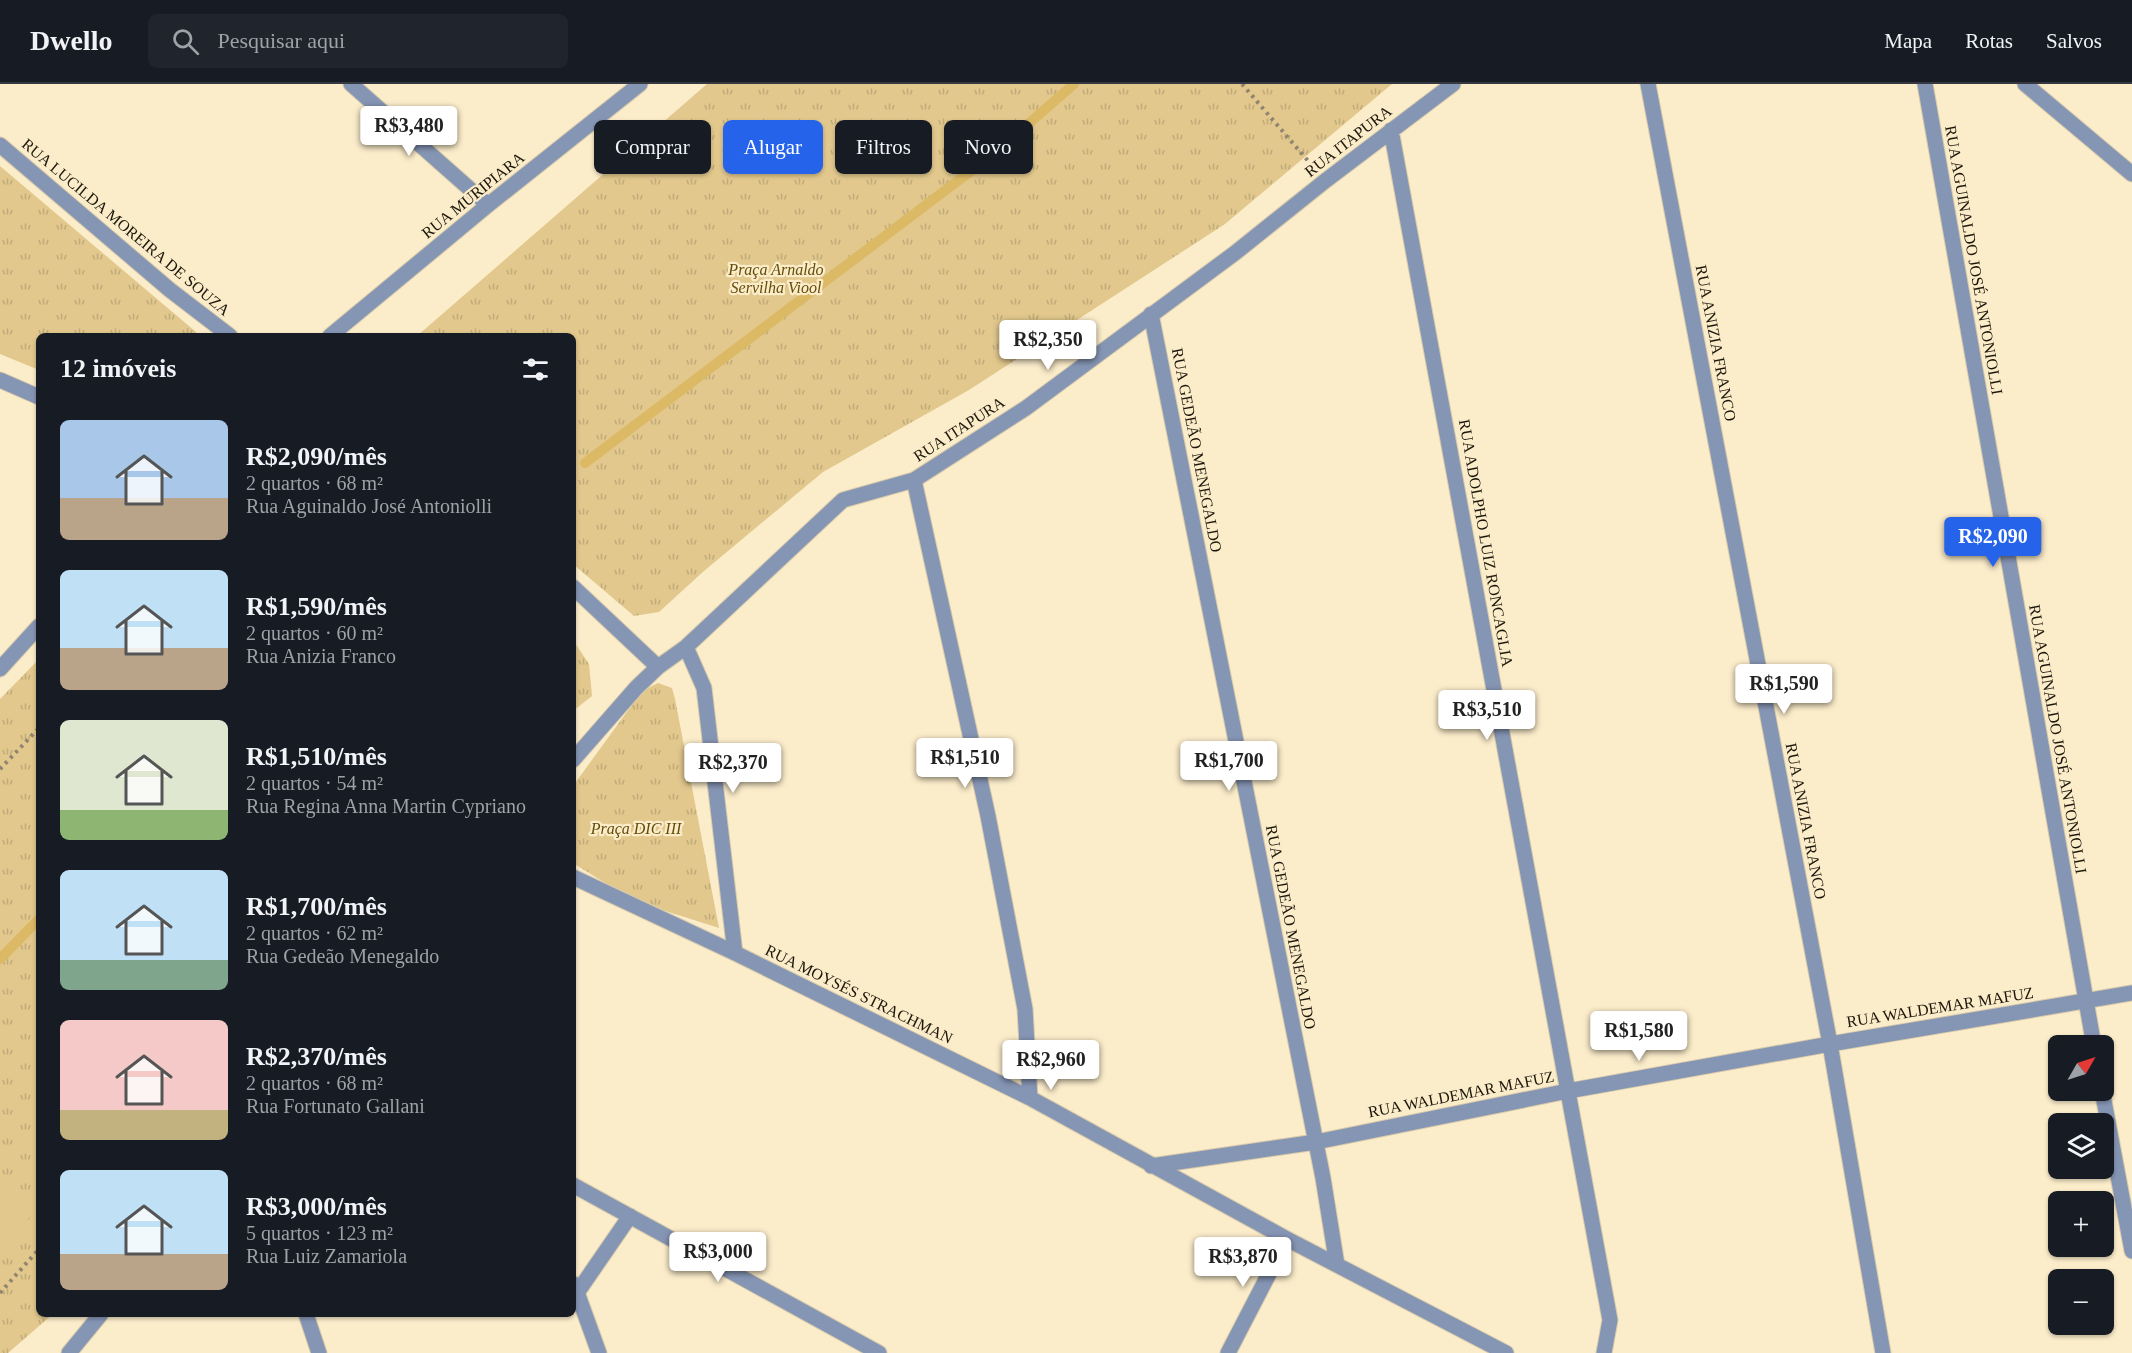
<!DOCTYPE html>
<html lang="pt">
<meta charset="utf-8">
<style>
:root{--surface:#171b24;--page:#20242c;--text:#f1f3f6;--muted:#9ea1a6;--line:#363941;--accent:#2563eb}
body{margin:0;font-family:"Times New Roman",serif;background:var(--page);color:var(--text);height:100vh;display:flex;flex-direction:column;font-size:22px;white-space:nowrap}
*{box-sizing:border-box;margin:0}
p{font-size:20px;color:var(--muted)}
.icon{flex:none;width:33px;height:33px;fill:none;stroke:currentColor;stroke-width:2;stroke-linecap:round;stroke-linejoin:round}
.map{position:relative;flex:1;overflow:hidden}
.panel{position:absolute;left:36px;top:249px;width:540px;height:984px;display:flex;flex-direction:column;background:var(--surface);border-radius:9px;box-shadow:0 2px 4px #0004}
.panel>*{flex:none}
.banner{position:absolute;left:594px;top:36px;width:570px;height:54px;display:flex;gap:12px}
.needle{width:39px;rotate:51deg}
.controls{position:absolute;left:2048px;top:951px;display:grid;gap:12px}
.controls a{display:grid;place-items:center;width:66px;height:66px;border-radius:9px;background:var(--surface);box-shadow:0 2px 4px #0004;font-size:30px}
.price{position:absolute;translate:-50% -51px;padding:0 14px;border-radius:6px;background:#fff;color:#222;font-size:20px;line-height:39px;filter:drop-shadow(0 2px 3px #0008)}
.price::after{content:'';position:absolute;left:50%;top:36px;width:18px;height:14px;margin-left:-9px;background:inherit;clip-path:polygon(0 0,100% 0,50% 100%)}
.price.current{background:var(--accent);color:#fff}
ul{padding:0;list-style:none}
li{display:flex;align-items:center;gap:18px;height:150px;padding:0 24px}
li span{display:grid;place-items:center;flex:none;width:168px;height:120px;border-radius:9px;color:#555}
li>.icon{margin-inline-start:auto}
span .icon{width:72px;height:72px;fill:#fffc;stroke-width:1}
li b{font-size:26px}
h2{display:flex;justify-content:space-between;align-items:center;height:72px;padding:0 24px;font-size:26px}
.tag{padding:0 21px;border-radius:9px;background:var(--surface);box-shadow:0 2px 4px #0004;font-size:21px;line-height:54px}
.tag.current{background:var(--accent);color:#fff}
header{display:flex;align-items:center;gap:36px;box-sizing:border-box;height:84px;padding:0 30px;background:var(--surface);border-bottom:2px solid var(--line)}
header strong{font-size:28px}
nav{display:flex;gap:33px;margin-inline-start:auto;font-size:21px}
.search{width:420px;height:54px;background:var(--page);display:flex;align-items:center;gap:15px;box-sizing:border-box;padding:0 21px;border-radius:9px;color:var(--muted);font-size:22px}
.map>svg:first-child{display:block}
.grass{fill:url(#grass-tufts)}
.garden{fill:#e2c88d}
.lines{fill:none;stroke-linecap:round;stroke-linejoin:round}
.stream{stroke:#dcb965;stroke-width:10}
.minor-casing{stroke:#d7caab;stroke-width:17}
.path{stroke:#90866f;stroke-width:4;stroke-dasharray:3 4.5;stroke-linecap:butt}
.minor{stroke:#8595b4;stroke-width:15}
.labels{text-anchor:middle;dominant-baseline:central;stroke-width:4.5;stroke-linejoin:round;paint-order:stroke}
.street-label{font-size:16px;fill:#1c170b;stroke:#fbecca}
.park-label{font-size:16px;font-style:italic;fill:#654d0a;stroke:#fbecca}
</style>
<header>
<strong>Dwello</strong>
<div class="search"><svg class="icon" aria-label="search" viewBox="0 0 24 24"><circle cx="10" cy="10" r="6"/><path d="M15 15l6 6"/></svg>Pesquisar aqui</div>
<nav><a>Mapa</a><a>Rotas</a><a>Salvos</a></nav>
</header>
<div class="map">
<svg width="2132" height="1269" viewBox="0 0 2132 1269">
<defs>
<pattern id="grass-tufts" width="24" height="20" patternUnits="userSpaceOnUse" patternTransform="scale(1.5)"><rect width="24" height="20" fill="#e2c88d"/><path d="M3 7l-1-3M5 7V3M7 7l1-3M15 17l-1-3M17 17v-4M19 17l1-3" fill="none" stroke="#c1ab78"/></pattern>
</defs>
<rect width="100%" height="100%" fill="#fbecca"/>
<path class="grass" d="M707 0H1392L1225 140 969 306 823 388 704 487 659 528 634 532 573 480V252H417Z
M0 82 196 248 199 252H39V286L0 270Z
M573 556 589 580 592 612 573 627Z
M39 575V1230H53L8 1269H0V615Z
M658 599 672 604 675 615 719 844 634 817 573 779V702L642 607Z"/>
<path class="garden" d="M0 1087 39 1123 0 1166Z"/>
<g class="lines">
<path class="stream" d="M585 379 996 68 1074 0
M0 875 39 835"/>
<defs>
<path id="minor" d="M351 0 488 121
M1648 0 1830 960 1883 1269
M1925 0 2094 962
M2025 0 2132 90
M1391 46 1610 1236 1604 1269
M0 61 170 206 230 252
M1151 230 1323 1094 1337 1181
M330 252 488 121 640 0
M0 296 39 313
M914 396 988 732 1025 925 1030 1014
M573 503 658 583
M686 563 704 604 735 869
M0 585 39 542
M573 676 636 604 658 583 686 563 843 416 914 396 1026 324 1235 169 1325 97 1453 0
M573 793 735 869 1030 1014 1287 1155 1506 1269
M2102 1006 2132 1167
M1151 1082 1316 1058 1568 1007 1830 960 2132 909
M573 1101 879 1269
M574 1200 599 1269
M577 1209 630 1132
M306 1230 319 1269
M69 1269 101 1230
M1228 1269 1287 1155"/>
</defs>
<use href="#minor" class="minor-casing"/>
<path class="path" d="M1242 0 1309 78
M0 685 39 644
M0 1209 39 1165"/>
<use href="#minor" class="minor"/>
</g>
<g class="labels">
<g class="street-label">
<text transform="translate(1348 57) rotate(-38)">RUA ITAPURA</text>
<text transform="translate(473 111) rotate(-39)">RUA MURIPIARA</text>
<text transform="translate(126 143) rotate(40)">RUA LUCILDA MOREIRA DE SOUZA</text>
<text transform="translate(1974 176) rotate(80)">RUA AGUINALDO JOSÉ ANTONIOLLI</text>
<text transform="translate(1716 259) rotate(79)">RUA ANIZIA FRANCO</text>
<text transform="translate(959 345) rotate(-33)">RUA ITAPURA</text>
<text transform="translate(1197 366) rotate(79)">RUA GEDEÃO MENEGALDO</text>
<text transform="translate(1486 459) rotate(80)">RUA ADOLPHO LUIZ RONCAGLIA</text>
<text transform="translate(2058 655) rotate(80)">RUA AGUINALDO JOSÉ ANTONIOLLI</text>
<text transform="translate(1806 737) rotate(79)">RUA ANIZIA FRANCO</text>
<text transform="translate(1291 843) rotate(79)">RUA GEDEÃO MENEGALDO</text>
<text transform="translate(859 910) rotate(26)">RUA MOYSÉS STRACHMAN</text>
<text transform="translate(1940 923) rotate(-9)">RUA WALDEMAR MAFUZ</text>
<text transform="translate(1461 1010) rotate(-11)">RUA WALDEMAR MAFUZ</text>
</g>
<g class="park-label">
<text x="776" y="185">Praça Arnaldo<tspan x="776" dy="18">Servilha Viool</tspan></text>
<text x="636" y="744">Praça DIC III</text>
</g>
</g>
</svg>
<div class="controls">
<a><svg class="needle" viewBox="-14 -14 28 28"><path d="M0-13l5 13h-10z" fill="#e53935"/><path d="M0 13l5-13h-10z" fill="#9ea1a6"/></svg></a>
<a><svg class="icon" aria-label="layers" viewBox="0 0 24 24"><path d="M12 4l9 5-9 5-9-5zM3 14l9 5 9-5"/></svg></a>
<a>+</a>
<a>−</a>
</div>
<b class="price" style="left:409px;top:73px">R$3,480</b>
<b class="price" style="left:1048px;top:287px">R$2,350</b>
<b class="price current" style="left:1993px;top:484px">R$2,090</b>
<b class="price" style="left:1784px;top:631px">R$1,590</b>
<b class="price" style="left:1487px;top:657px">R$3,510</b>
<b class="price" style="left:965px;top:705px">R$1,510</b>
<b class="price" style="left:1229px;top:708px">R$1,700</b>
<b class="price" style="left:733px;top:710px">R$2,370</b>
<b class="price" style="left:1639px;top:978px">R$1,580</b>
<b class="price" style="left:1051px;top:1007px">R$2,960</b>
<b class="price" style="left:718px;top:1199px">R$3,000</b>
<b class="price" style="left:1243px;top:1204px">R$3,870</b>
<div class="banner">
<a class="tag">Comprar</a>
<a class="tag current">Alugar</a>
<a class="tag">Filtros</a>
<a class="tag">Novo</a>
</div>
<section class="panel">
<h2>12 imóveis<svg class="icon" aria-label="filters" viewBox="0 0 24 24"><path d="M4 7h16M4 17h16"/><circle cx="9" cy="7" r="2"/><circle cx="15" cy="17" r="2"/></svg></h2>
<ul>
<li><span style="background:linear-gradient(#a9c7e8 65%,#b9a48a 0)"><svg class="icon" aria-label="home" viewBox="0 0 24 24"><path d="M3 11l9-7 9 7M6 9v11h12V9"/></svg></span><div><b>R$2,090/mês</b><p>2 quartos · 68 m²</p><p>Rua Aguinaldo José Antoniolli</p></div></li>
<li><span style="background:linear-gradient(#bfe0f5 65%,#b9a48a 0)"><svg class="icon" aria-label="home" viewBox="0 0 24 24"><path d="M3 11l9-7 9 7M6 9v11h12V9"/></svg></span><div><b>R$1,590/mês</b><p>2 quartos · 60 m²</p><p>Rua Anizia Franco</p></div></li>
<li><span style="background:linear-gradient(#dfe7d0 75%,#8fb573 0)"><svg class="icon" aria-label="home" viewBox="0 0 24 24"><path d="M3 11l9-7 9 7M6 9v11h12V9"/></svg></span><div><b>R$1,510/mês</b><p>2 quartos · 54 m²</p><p>Rua Regina Anna Martin Cypriano</p></div></li>
<li><span style="background:linear-gradient(#bfe0f5 75%,#7fa58c 0)"><svg class="icon" aria-label="home" viewBox="0 0 24 24"><path d="M3 11l9-7 9 7M6 9v11h12V9"/></svg></span><div><b>R$1,700/mês</b><p>2 quartos · 62 m²</p><p>Rua Gedeão Menegaldo</p></div></li>
<li><span style="background:linear-gradient(#f6c9c9 75%,#c2b280 0)"><svg class="icon" aria-label="home" viewBox="0 0 24 24"><path d="M3 11l9-7 9 7M6 9v11h12V9"/></svg></span><div><b>R$2,370/mês</b><p>2 quartos · 68 m²</p><p>Rua Fortunato Gallani</p></div></li>
<li><span style="background:linear-gradient(#bfe0f5 70%,#b9a48a 0)"><svg class="icon" aria-label="home" viewBox="0 0 24 24"><path d="M3 11l9-7 9 7M6 9v11h12V9"/></svg></span><div><b>R$3,000/mês</b><p>5 quartos · 123 m²</p><p>Rua Luiz Zamariola</p></div></li>
</ul>
</section>
</div>
